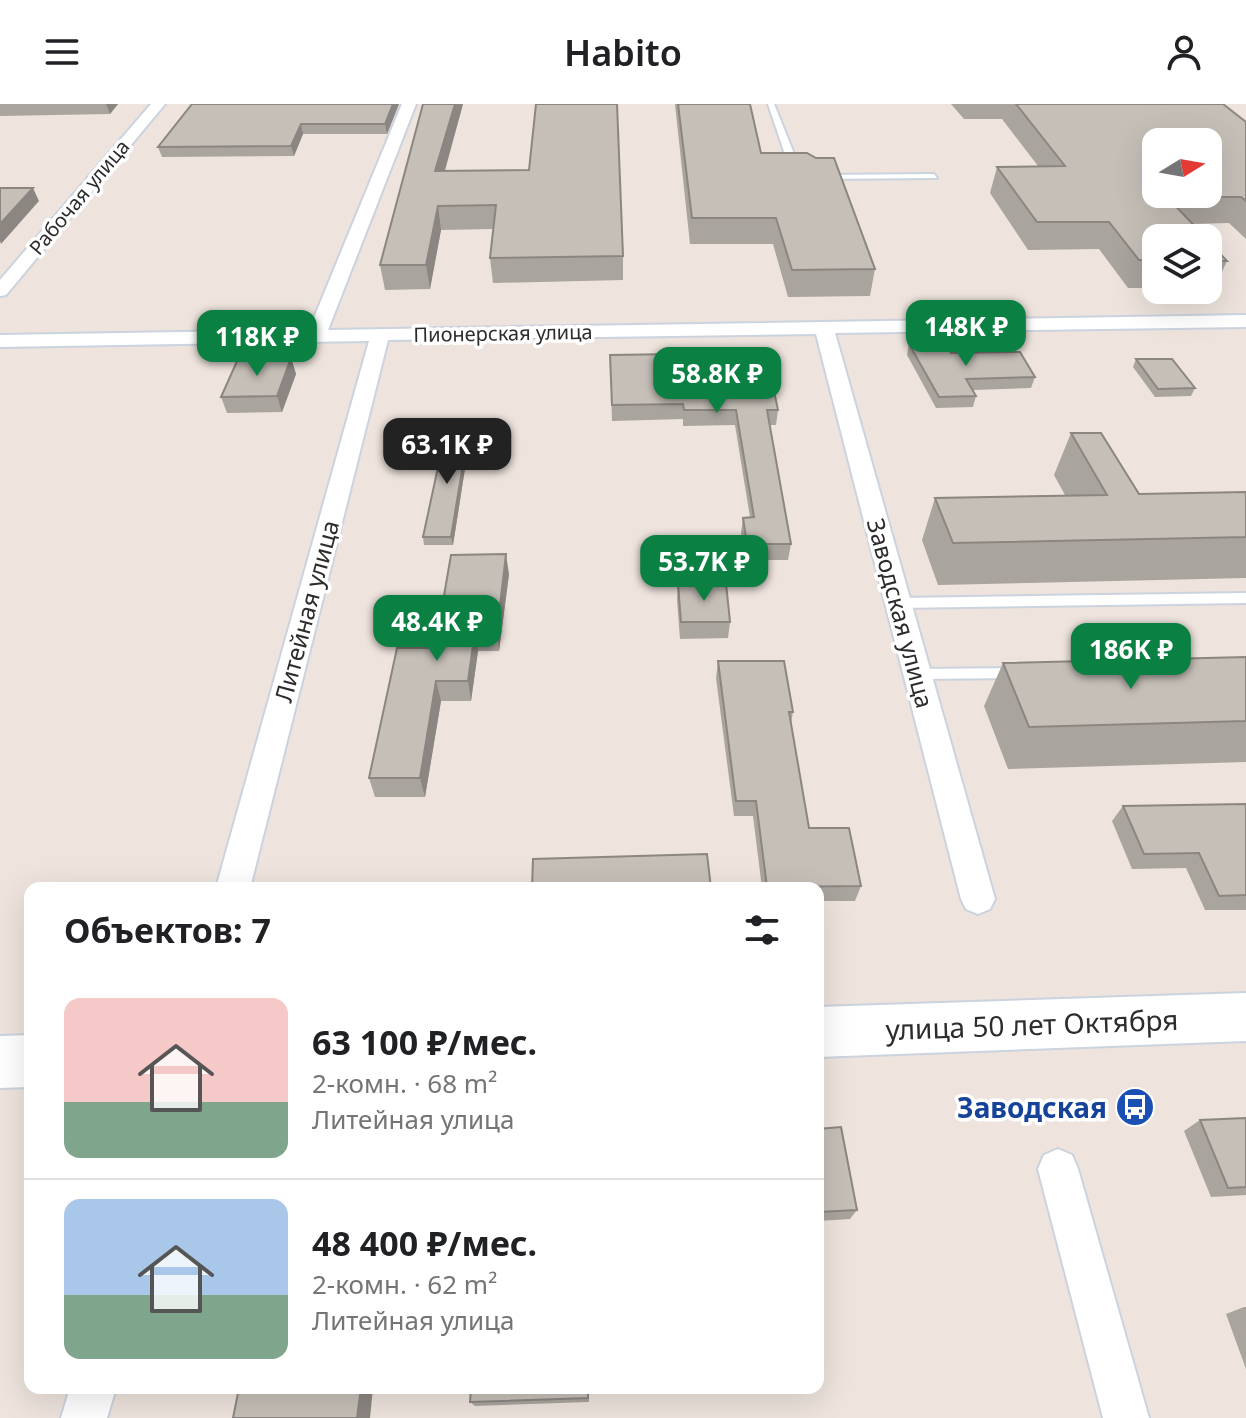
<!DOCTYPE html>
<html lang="ru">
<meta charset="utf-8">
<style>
:root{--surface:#fff;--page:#f6f6f6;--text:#202124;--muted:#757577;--line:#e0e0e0;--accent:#0b8043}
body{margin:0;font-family:"Noto Sans",sans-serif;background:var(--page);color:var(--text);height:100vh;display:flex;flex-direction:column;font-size:30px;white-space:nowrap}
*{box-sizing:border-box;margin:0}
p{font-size:26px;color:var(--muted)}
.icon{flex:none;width:44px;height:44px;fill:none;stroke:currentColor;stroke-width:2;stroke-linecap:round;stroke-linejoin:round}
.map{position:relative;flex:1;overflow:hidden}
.sheet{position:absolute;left:24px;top:778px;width:800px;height:512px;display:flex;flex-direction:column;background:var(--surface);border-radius:16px;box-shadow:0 8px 32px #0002}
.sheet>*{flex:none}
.needle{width:52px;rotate:79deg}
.fabs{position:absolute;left:1142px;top:24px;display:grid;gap:16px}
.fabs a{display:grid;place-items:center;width:80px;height:80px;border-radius:16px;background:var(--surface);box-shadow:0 8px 32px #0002;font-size:40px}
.price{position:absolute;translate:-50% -68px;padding:0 18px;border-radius:16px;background:var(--accent);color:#fff;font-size:26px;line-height:52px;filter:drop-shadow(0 2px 4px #0008)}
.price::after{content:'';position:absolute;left:50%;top:48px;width:24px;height:18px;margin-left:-12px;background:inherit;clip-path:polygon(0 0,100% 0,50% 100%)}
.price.selected{background:#222;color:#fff}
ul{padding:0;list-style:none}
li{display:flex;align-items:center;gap:24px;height:200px;padding:0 40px}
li+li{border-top:2px solid var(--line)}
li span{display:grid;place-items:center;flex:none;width:224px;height:160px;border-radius:16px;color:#555}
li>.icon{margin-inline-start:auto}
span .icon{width:96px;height:96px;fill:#fffc;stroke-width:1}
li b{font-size:34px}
h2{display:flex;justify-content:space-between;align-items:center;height:96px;padding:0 40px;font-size:34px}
header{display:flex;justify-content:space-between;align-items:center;height:104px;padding:0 40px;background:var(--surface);font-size:36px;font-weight:600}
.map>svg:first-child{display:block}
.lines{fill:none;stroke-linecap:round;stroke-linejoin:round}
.service-casing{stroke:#cbd3de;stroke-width:4}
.minor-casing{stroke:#cbd3de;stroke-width:4}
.secondary-casing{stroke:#cbd3de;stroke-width:4}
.service{fill:#fff;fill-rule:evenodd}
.minor{fill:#fff;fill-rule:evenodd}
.secondary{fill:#fff;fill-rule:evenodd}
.wall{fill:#aaa49e}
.shaded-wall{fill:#8b8681}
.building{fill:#c6bfb8;stroke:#8b8681;stroke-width:2;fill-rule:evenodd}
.labels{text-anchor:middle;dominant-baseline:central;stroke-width:7;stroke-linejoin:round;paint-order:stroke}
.far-street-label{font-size:20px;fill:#2c2c2c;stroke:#fff}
.street-label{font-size:24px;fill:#2c2c2c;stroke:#fff}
.near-street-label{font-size:28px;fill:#2c2c2c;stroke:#fff}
.near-transit-label{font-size:28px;font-weight:bold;fill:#164399;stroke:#fff;text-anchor:end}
</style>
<header><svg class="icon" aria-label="menu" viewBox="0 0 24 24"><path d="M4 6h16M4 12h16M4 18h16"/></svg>Habito<svg class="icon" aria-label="person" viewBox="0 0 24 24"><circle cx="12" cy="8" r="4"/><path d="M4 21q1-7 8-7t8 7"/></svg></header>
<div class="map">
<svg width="1246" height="1314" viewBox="0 0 1246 1314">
<rect width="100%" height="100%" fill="#eee3dd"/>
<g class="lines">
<defs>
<path id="service" d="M768 0H774L801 67H795L787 56Z
M934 70 937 74 819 75 815 73 819 71Z
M1246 489V499L898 504 891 499 898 494Z
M1020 564 1027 569 1020 574 917 575 910 570 917 565Z"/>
<path id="minor" d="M151 0H165L6 191 0 192V176Z
M402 0H416L328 226 1246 211V223L835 229 995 795 990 805 978 810 966 805 961 795 816 230 388 236 250 784H216L369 237 0 243V231L309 226Z
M1058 1045 1072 1051 1078 1065 1149 1314H1103L1038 1065 1044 1051Z
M70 1284H116L107 1314H61Z"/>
<path id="secondary" d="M1246 889V937L818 953V903Z
M30 931V983L0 984V932Z"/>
</defs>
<use href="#service" class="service-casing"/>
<use href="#minor" class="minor-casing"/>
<use href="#secondary" class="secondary-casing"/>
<use href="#service" class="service"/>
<use href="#minor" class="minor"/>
<use href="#secondary" class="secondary"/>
</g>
<path class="wall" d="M0 0H118L110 10 0 12Z
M192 0H399L387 30H303L294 52 162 53 158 43Z
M463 0 445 67 623 152V176L493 179 490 154 493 125 441 126 430 185 385 186 380 161Z
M675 0H750L761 49 816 54 875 165 870 192 788 193 773 140H690Z
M951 0H1223L1246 18V135L1229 119 1192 120 1156 134V184H1128L1099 145 1028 146 990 89 997 63 1038 62 1002 15H964Z
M1208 137 1227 157 1214 185H1208Z
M909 240 951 249 1035 273 1031 284 973 286 976 292 973 303 936 304 907 251Z
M610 251 763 279 778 306 776 321H769L791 440 788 456H745L741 429 743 414 750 413 735 321 683 322V315L612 317Z
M291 254 296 270 282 308 227 309 221 293Z
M1136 255 1195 284 1191 292 1155 293 1133 263Z
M1071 329 1139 390 1246 388V474L938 481 922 436 935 394 1065 391 1054 371Z
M469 339 453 441H424L423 433Z
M509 470 499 547H478L471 597H441L425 693H375L369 674 435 544Z
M678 480 730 518 728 534 680 535 677 496Z
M1246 553V658L1008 665 984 602 1003 559Z
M718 557 793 608 791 619 809 724 861 782 855 797H818V784H762L753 712H734L716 574Z
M1246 700V806H1205L1186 764 1132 765 1112 717 1123 702Z
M1246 1014V1091L1211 1093 1184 1027 1200 1016Z
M818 1025 857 1106 850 1115 818 1117Z
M1244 1203H1246V1265L1226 1210Z
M589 1284V1298L475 1302 470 1298Z"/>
<path class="shaded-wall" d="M106 0H118L110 10Z
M393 0H399L387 30 385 20Z
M455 0H463L438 90 435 67Z
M301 20 303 30 294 52 291 42Z
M33 84 39 97 1 140 0 137V120Z
M438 102 441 126 430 185 426 161Z
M291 254 296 270 282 308 277 292Z
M468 330 469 339 453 441 451 433Z
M506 450 509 470 499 547 497 527Z
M475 527 478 547 471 597 468 577Z
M436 577 441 597 425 693 420 674Z
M361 1284H373L370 1314H357Z"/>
<path class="building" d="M192 0H393L385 20H301L291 42 158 43Z
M423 0H455L435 67 529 66 536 0H617L623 152 490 154 496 101 438 102 426 161H380Z
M678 0H750L761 49H807L816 54H834L875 165 792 166 776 114H692Z
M1016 0H1223L1246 18V97L1241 93H1167L1206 134H1156V156H1139L1109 118H1037L997 63 1065 62ZM1156 38H1208V90H1156Z
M0 84H33L0 120Z
M1208 137 1227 157H1208Z
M945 239 951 249 1020 248 1035 273 966 275 976 292 939 293 909 240Z
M756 244 763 279 772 278 778 306H767L791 440H747L743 414 754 413 736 306H684L683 300 612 301 610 251 677 250V245Z
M291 254 277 292 221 293 238 255Z
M1136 255H1172L1195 284 1158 285Z
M446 326 468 330 451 433H423Z
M1071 329H1101L1139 390 1246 388V433L953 439 935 394 1107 391Z
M506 450 497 527H475L468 577H436L420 674H369L397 544H435L451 451Z
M726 479 730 518H681L678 480Z
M1246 553V617L1029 623 1003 559Z
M718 557H784L793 608H789L809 724H849L861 782 767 783 756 697H736Z
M1246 700V791L1219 792 1199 749 1144 750 1123 702Z
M707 750 711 784H532L533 755Z
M369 779 368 784H339V780Z
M1246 1014V1083L1228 1084 1200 1016Z
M841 1023 857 1106 818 1108V1025Z
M239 1284H361L357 1314H233Z
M471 1284H588V1294L470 1298Z"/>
<defs>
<symbol id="bus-disc" viewBox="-11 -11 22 22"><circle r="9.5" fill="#1a4fb4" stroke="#fff"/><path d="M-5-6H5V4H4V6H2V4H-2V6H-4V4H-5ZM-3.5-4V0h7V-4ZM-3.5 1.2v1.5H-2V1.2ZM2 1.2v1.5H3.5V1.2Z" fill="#fff"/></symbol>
</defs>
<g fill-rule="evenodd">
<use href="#bus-disc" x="1113" y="981" width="44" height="44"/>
</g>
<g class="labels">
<g class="far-street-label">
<text transform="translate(79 93) rotate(-50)">Рабочая улица</text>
<text transform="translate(503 229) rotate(-1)">Пионерская улица</text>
</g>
<g class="street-label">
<text transform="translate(306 507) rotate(-75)">Литейная улица</text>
<text transform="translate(901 509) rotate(75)">Заводская улица</text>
</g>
<g class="near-street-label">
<text transform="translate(1032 920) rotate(-2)">улица 50 лет Октября</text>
</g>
<g class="near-transit-label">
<text x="1107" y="1003">Заводская</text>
</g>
</g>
</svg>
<div class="fabs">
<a><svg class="needle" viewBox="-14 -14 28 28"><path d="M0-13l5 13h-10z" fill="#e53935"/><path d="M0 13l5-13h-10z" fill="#757577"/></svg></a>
<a><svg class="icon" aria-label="layers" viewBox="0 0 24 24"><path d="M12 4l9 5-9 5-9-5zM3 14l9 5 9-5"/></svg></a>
</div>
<b class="price" style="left:966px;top:264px">148K ₽</b>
<b class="price" style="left:257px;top:274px">118K ₽</b>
<b class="price" style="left:717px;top:311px">58.8K ₽</b>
<b class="price selected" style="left:447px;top:382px">63.1K ₽</b>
<b class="price" style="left:704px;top:499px">53.7K ₽</b>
<b class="price" style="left:437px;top:559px">48.4K ₽</b>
<b class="price" style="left:1131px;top:587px">186K ₽</b>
<section class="sheet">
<h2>Объектов: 7<svg class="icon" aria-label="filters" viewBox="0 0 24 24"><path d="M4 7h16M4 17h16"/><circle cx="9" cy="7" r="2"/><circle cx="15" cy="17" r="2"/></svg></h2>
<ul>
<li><span style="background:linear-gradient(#f6c9c9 65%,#7fa58c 0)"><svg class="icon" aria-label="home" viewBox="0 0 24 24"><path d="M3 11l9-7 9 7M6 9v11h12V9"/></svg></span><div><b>63 100 ₽/мес.</b><p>2-комн. · 68 m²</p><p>Литейная улица</p></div></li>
<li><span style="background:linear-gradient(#a9c7e8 60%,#7fa58c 0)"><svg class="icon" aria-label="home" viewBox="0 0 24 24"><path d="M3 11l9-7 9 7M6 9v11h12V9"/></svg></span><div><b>48 400 ₽/мес.</b><p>2-комн. · 62 m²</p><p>Литейная улица</p></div></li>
</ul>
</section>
</div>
